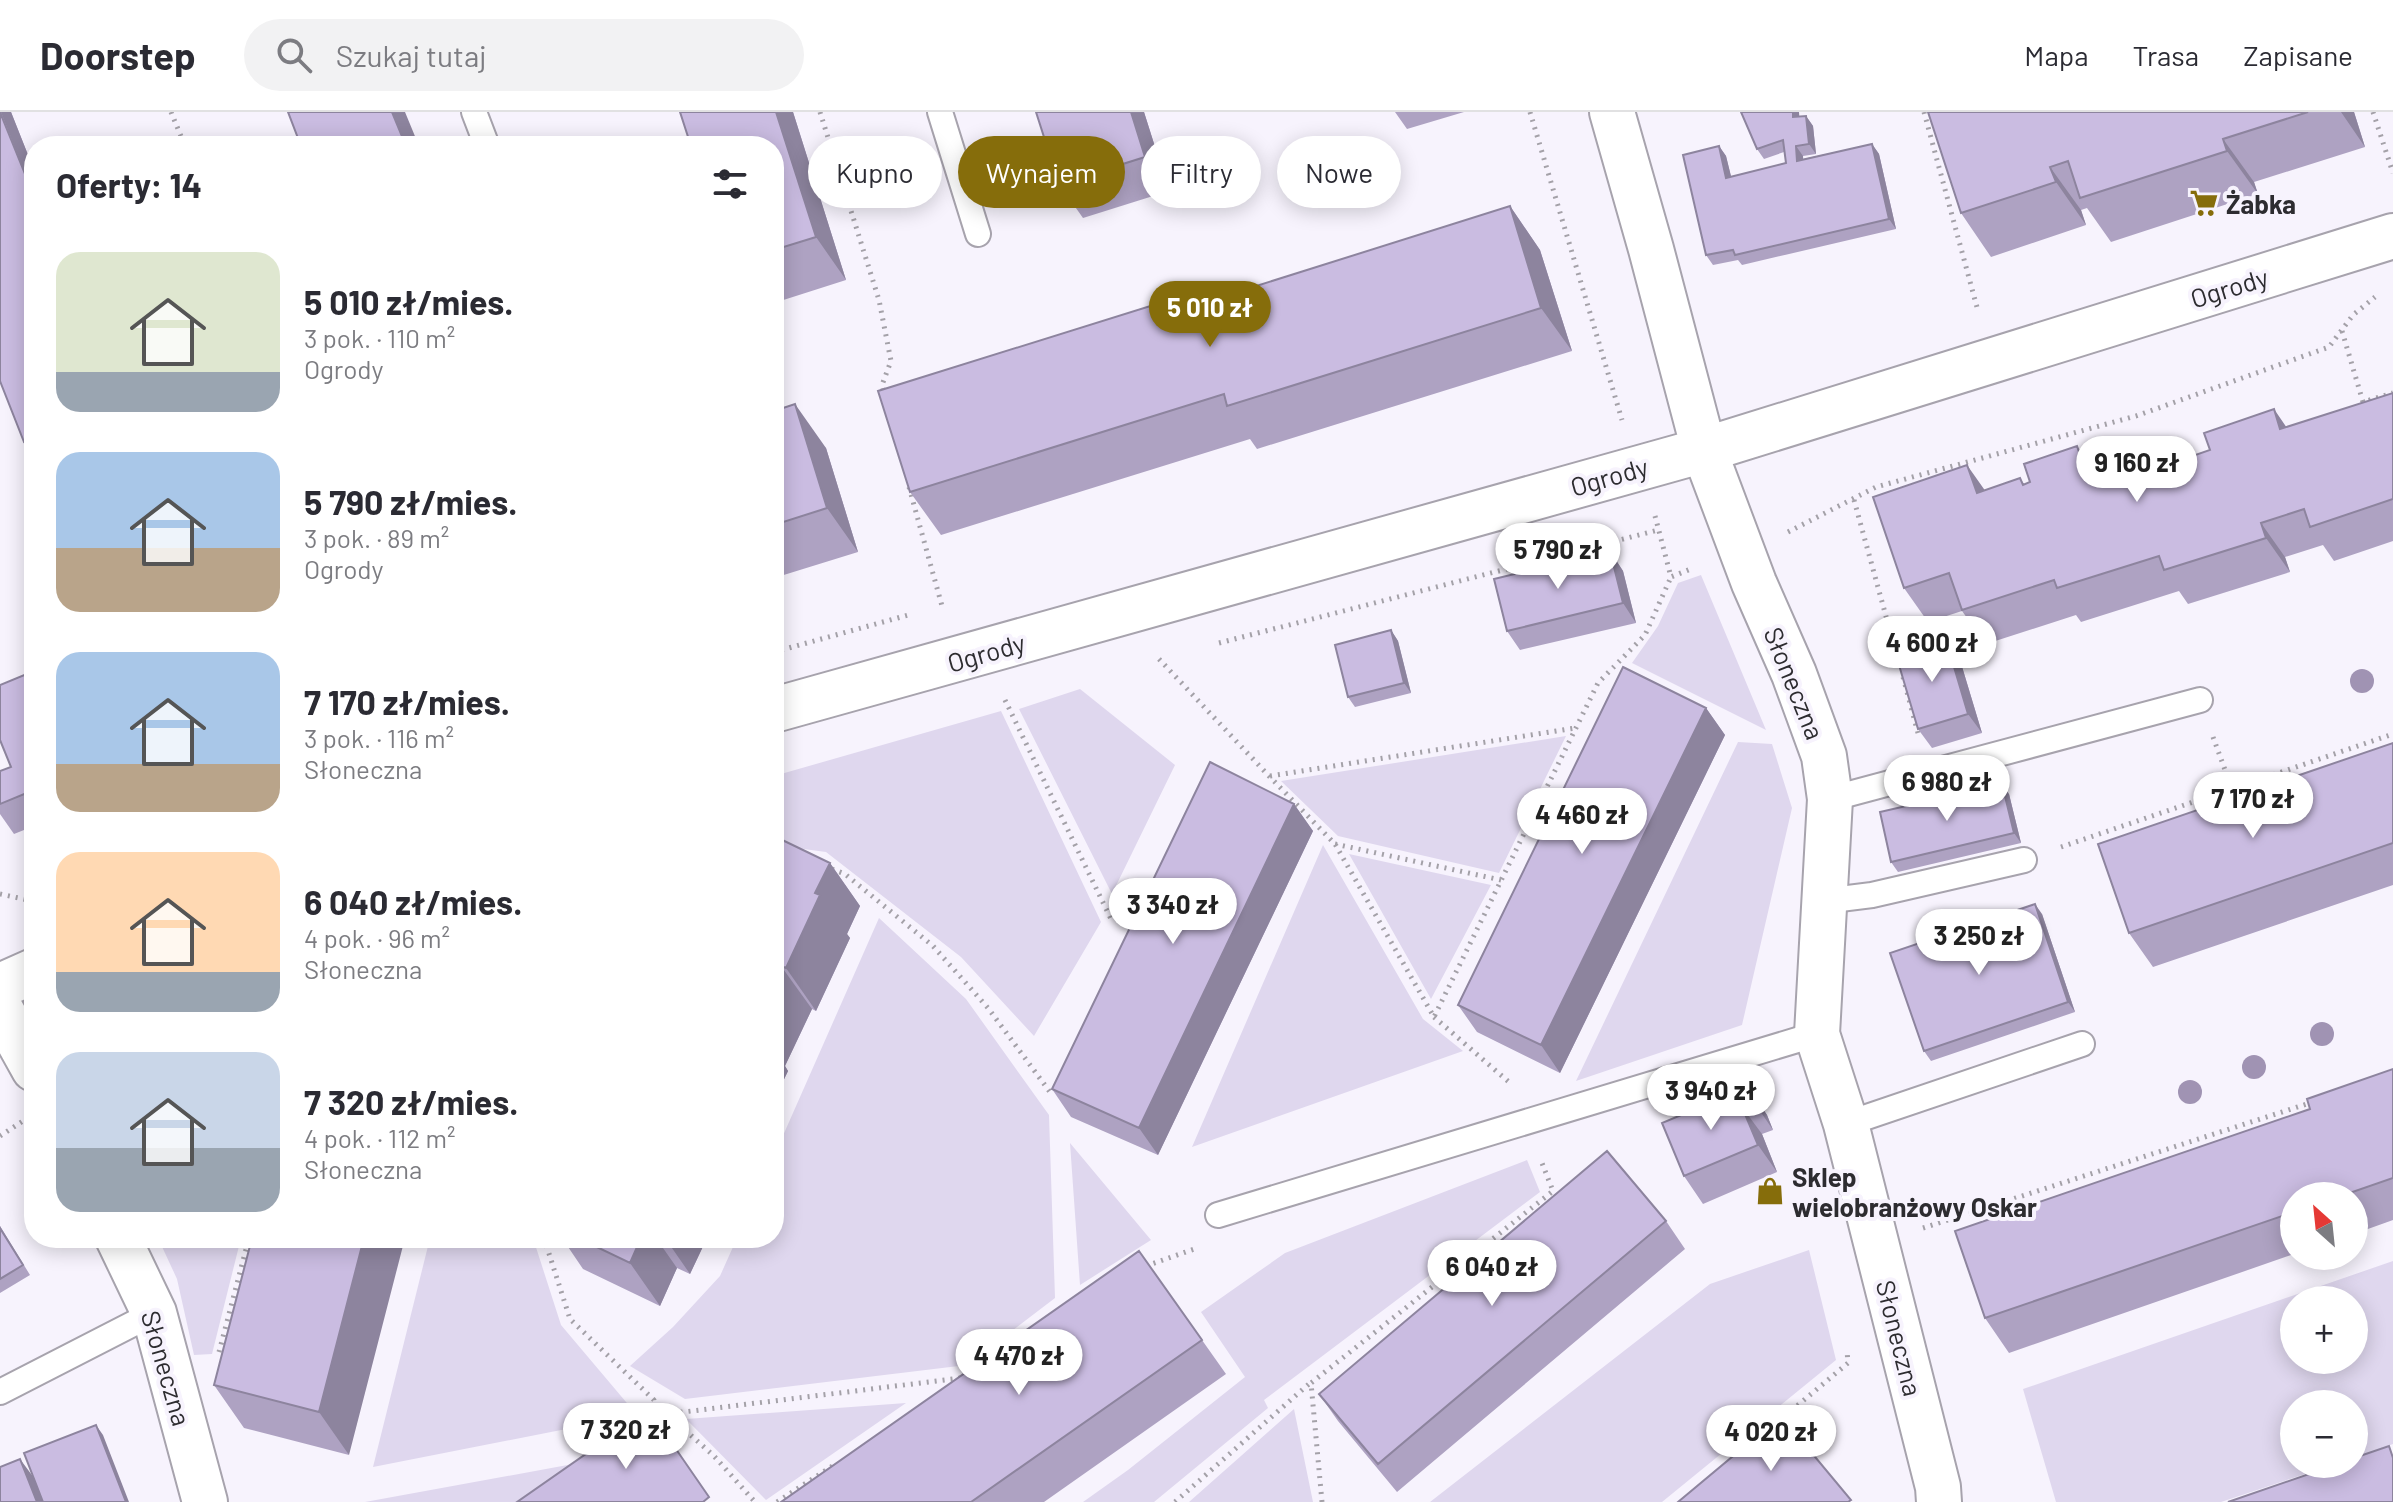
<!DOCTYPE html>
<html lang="pl">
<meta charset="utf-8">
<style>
:root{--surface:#fff;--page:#f2f2f3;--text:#2b2b33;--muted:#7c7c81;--line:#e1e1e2;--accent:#866d0b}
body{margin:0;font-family:Barlow,sans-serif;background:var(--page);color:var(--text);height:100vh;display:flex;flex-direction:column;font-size:30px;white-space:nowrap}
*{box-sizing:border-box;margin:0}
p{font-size:26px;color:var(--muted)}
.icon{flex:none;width:44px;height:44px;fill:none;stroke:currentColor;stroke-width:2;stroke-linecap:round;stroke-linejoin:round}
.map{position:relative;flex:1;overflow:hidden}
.drawer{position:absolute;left:24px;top:24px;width:760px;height:1112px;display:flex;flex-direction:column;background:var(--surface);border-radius:32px;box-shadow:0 4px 20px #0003}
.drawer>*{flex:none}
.guide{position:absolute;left:808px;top:24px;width:760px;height:72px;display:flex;gap:16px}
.needle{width:52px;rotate:333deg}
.fabs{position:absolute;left:2280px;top:1070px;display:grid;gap:16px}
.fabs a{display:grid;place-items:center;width:88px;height:88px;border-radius:50%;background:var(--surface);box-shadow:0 4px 20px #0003;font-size:40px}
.price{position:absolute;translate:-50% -68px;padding:0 18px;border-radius:28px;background:#fff;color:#222;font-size:26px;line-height:52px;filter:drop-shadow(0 2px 4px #0008)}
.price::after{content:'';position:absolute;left:50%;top:48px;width:24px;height:18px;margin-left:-12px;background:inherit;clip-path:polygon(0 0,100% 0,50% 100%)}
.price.on{background:var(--accent);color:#fff}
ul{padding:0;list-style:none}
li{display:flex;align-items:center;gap:24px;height:200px;padding:0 32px}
li span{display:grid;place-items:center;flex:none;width:224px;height:160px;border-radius:24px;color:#555}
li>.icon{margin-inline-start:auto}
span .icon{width:96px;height:96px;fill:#fffc;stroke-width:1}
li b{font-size:34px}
h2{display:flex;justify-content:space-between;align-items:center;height:96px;padding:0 32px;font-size:34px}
.tag{padding:0 28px;border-radius:36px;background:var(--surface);box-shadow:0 4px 20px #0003;font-size:28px;line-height:72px}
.tag.on{background:var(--accent);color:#fff}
header{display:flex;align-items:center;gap:48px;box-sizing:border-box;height:112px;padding:0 40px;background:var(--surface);border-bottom:2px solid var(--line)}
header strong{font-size:38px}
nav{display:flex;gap:44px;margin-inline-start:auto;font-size:28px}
.search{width:560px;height:72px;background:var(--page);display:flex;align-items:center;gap:20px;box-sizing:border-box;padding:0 28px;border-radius:44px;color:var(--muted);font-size:30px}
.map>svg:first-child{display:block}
.green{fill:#dfd7ee;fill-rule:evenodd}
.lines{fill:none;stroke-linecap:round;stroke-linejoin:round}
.lane-casing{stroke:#a7a3ad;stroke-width:28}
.street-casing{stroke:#a7a3ad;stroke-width:48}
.path{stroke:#a4a1a8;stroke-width:5;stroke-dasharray:2 6;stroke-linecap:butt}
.lane{stroke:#fff;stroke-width:24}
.street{stroke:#fff;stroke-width:44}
.tree{fill:#a093b3}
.wall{fill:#aea2c2}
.shaded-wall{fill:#8d849e}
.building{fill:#cabce1;stroke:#8d849e;stroke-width:2}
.labels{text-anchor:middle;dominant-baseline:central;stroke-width:8;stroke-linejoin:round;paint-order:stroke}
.poi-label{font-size:26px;font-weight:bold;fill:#2d2c30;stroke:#f7f3fd;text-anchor:start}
.street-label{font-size:26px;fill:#2d2c30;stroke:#f7f3fd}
</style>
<header>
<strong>Doorstep</strong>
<div class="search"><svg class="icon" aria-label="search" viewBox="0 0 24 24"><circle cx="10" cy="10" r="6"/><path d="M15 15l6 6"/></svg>Szukaj tutaj</div>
<nav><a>Mapa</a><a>Trasa</a><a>Zapisane</a></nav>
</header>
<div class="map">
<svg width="2393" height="1390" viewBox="0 0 2393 1390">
<rect width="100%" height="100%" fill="#f7f3fd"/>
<path class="green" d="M1701 463 1766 618 1632 551 1658 514 1678 471Z
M1080 577 1175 653 1112 782 1019 597Z
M1001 599 1101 810 1034 924 961 845 826 740 774 733V664Z
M1566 624 1499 761 1338 724 1281 669Z
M1738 630 1772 632 1792 696 1742 913 1576 969Z
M1323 733 1423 907 1463 939 1192 1035Z
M1349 742 1491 773 1431 887Z
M879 806 966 887 1049 1003 1055 1186 967 1253 685 1287 630 1254 673 1215 720 1164 737 1126H774V1044Z
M1070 1031 1151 1128 1080 1173Z
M1527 1048 1540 1080 1264 1288 1268 1296 1154 1390H1083L1128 1358 1245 1265 1201 1200 1285 1141Z
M158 1126H241L212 1242 194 1243 177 1167Z
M430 1126H533L561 1213 637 1303 373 1355Z
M1809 1138 1836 1248 1662 1390H1430L1710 1172Z
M2393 1149V1332L2354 1346V1292H2294V1352H2335L2221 1390H2056L2023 1277ZM2294 1188H2354V1248H2294Z
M906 1291 766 1388 686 1307Z
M1294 1297 1313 1390H1189Z
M573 1352 516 1390H365Z"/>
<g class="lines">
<defs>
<path id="lane" d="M474 0 487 34
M940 0 978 122
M1830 687 2200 588
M1824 789 1872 783 2024 748
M1846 1012 2082 932
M1218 1103 1817 922
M0 1280 154 1201"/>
<path id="street" d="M1612 0 1651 137 1704 338 1754 471 1794 562 1824 644 1830 687 1817 922 1846 1012 1938 1375 1939 1390
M774 598 1704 338 2393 124
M0 874 34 859
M0 896 34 957
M118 1126 154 1201 205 1390"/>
</defs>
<use href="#lane" class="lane-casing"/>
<use href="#street" class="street-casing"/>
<path class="path" d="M171 0 185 34
M820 0 879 188 891 249 882 273 884 281
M1530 0 1622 308
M1924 0 1978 199
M2373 0 2393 61
M2342 219 2363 290 2393 281
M909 375 942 494
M1854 388 1898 548
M1655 404 1671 465 1693 456
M1788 420 1876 375 2136 304 2329 235 2353 203 2375 185
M1219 531 1658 418
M774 540 912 502
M1159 547 1269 664 1335 732 1434 905 1598 571 1645 523 1671 465
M1903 565 1918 621
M1005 588 1111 807
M2213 625 2232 677
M1270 664 1575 616
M1335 732 1501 768
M2061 735 2393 622
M832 757 845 762 933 834 988 896 1050 980
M0 782 28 788 34 787
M1434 905 1510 971
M0 1024 26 1007
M1923 1116 2313 990
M544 1126 570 1207 654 1288 656 1308
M1146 1154 1197 1136
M219 1240 249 1126
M667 1302 714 1344 755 1390
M1779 1309 1848 1251 1847 1239
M651 1311 667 1302 961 1266
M777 1390 837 1351
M1175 1390 1310 1271
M1322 1390 1311 1271 1553 1079 1540 1046"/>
<use href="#lane" class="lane"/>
<use href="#street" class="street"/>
</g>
<g class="tree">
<circle cx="2362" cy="569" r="12"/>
<circle cx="2322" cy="922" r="12"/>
<circle cx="2254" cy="955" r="12"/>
<circle cx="2190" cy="980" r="12"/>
</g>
<path class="wall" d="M0 0H11L34 58V344L24 330Z
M680 0H793L846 168 774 191V34Z
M1144 0 1169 79 1083 106 1059 72Z
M1395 0H1464L1407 17Z
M1741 0H1799V4H1806L1813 14 1816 42 1803 44V47L1872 32 1879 42 1896 117 1742 153 1738 148 1713 153 1706 143 1719 34 1726 44 1731 65 1786 51 1784 40 1764 47 1757 37Z
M1928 0H2354L2365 35 2254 70 2258 82 2111 130 2087 96 2081 98 2086 113 1991 145 1961 101Z
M1510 94 1540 138 1572 239 1257 337 1250 327 941 423 910 380 1199 192Z
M2393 281V429L2334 449 2323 433 2285 445 2290 460 2188 492 2179 479 2081 510 2076 503 1986 532 1962 499 1928 510 1904 476 1985 378 2020 366 2024 372 2127 337 2135 348 2165 354Z
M774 299 826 336 858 440 774 466Z
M1610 439 1623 459 1636 511 1520 538 1507 519Z
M1391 518 1398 529 1411 581 1355 595 1348 585Z
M1960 548 1982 621 1932 636 1918 617Z
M34 559V714L14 722 0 702V659L11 655Z
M1706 596 1725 623 1560 961 1477 920 1458 893Z
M2393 631V773L2153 855 2129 821Z
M2009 682 2021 731 1898 760 1891 750Z
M1294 692 1313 719 1158 1043 1071 1005 1052 977Z
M774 724 830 751 860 794 847 822 850 826 816 899 812 897 785 954 788 959 774 988Z
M2042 802 2075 900 1931 949 1924 939Z
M2393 957V1108L2354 1122V1084H2294V1142L2009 1241 1985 1206 2310 997Z
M1748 975 1767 1003 1773 1018 1762 1022 1777 1060 1703 1092 1684 1064Z
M1666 1109 1685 1137 1397 1380 1338 1309 1319 1282Z
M0 1114 30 1163 0 1181Z
M252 1126 349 1343 244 1316 214 1273Z
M562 1126H707L690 1162 677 1156 660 1194 583 1157Z
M1139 1139 1226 1262 1044 1390H781Z"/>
<path class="shaded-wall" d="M1 0H11L34 58V84Z
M392 0H405L419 34H406Z
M776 0H793L846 168 816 125Z
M1131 0H1144L1169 79 1145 45Z
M1793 0H1799L1800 15 1793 5Z
M2341 0H2354L2365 35Z
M1806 4 1813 14 1816 42 1809 32Z
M2223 27 2254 70 2258 82 2227 39Z
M1872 32 1879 42 1896 117 1889 107Z
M1719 34 1726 44 1734 76 1726 66Z
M1796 34 1803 44 1804 59 1797 49Z
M2050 55 2081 98 2086 113 2056 70Z
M1510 94 1540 138 1572 239 1541 196Z
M795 292 826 336 858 440 827 396Z
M2274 297 2298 332 2280 317Z
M2077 334 2100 368 2083 352Z
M2156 341 2180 375 2161 355Z
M1967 353 1991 387 1977 381Z
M2261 411 2285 445 2290 460 2266 426Z
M1610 439 1623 459 1636 511 1623 491Z
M1391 518 1398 529 1411 581 1404 571Z
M1946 528 1960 548 1982 621 1968 602Z
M1706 596 1725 623 1560 961 1541 933Z
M2002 672 2009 682 2021 731 2014 721Z
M1294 692 1313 719 1158 1043 1139 1016Z
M830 751 860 794 847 822 850 826 816 899 786 856 815 781Z
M2035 792 2042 802 2075 900 2068 890Z
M781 854 812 897 785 954 788 959 774 988V869Z
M1748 975 1767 1003 1773 1018 1754 990Z
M1742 995 1762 1022 1777 1060 1758 1033Z
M364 1126H405L349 1343 319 1300Z
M641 1126H656L677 1156 660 1194 630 1151Z
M665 1126H707L690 1162Z
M96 1313 103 1323 129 1390H126Z
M20 1347 40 1374 46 1390H37Z"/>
<path class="building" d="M0 0 34 84V326L24 330 0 269Z
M288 0H392L406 34H301Z
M680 0H776L816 125 774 138V34H691Z
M1036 0H1131L1145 45 1059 72Z
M1741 0H1793V5L1806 4 1809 32 1796 34 1797 49 1872 32 1889 107 1735 143 1733 138 1706 143 1683 43 1719 34 1726 66 1786 51 1783 28 1757 37Z
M1928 0H2308L2223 27 2227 39 2080 86 2068 49 2050 55 2056 70 1961 101Z
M1510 94 1541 196 1227 294 1224 282 910 380 878 279 1192 181 1196 193Z
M2393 281V387L2310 415 2304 397 2261 411 2266 426 2164 458 2159 444 2057 476 2054 468 1962 498 1949 461 1904 476 1873 385 1967 353 1977 381 2020 366 2023 373 2030 370 2024 352 2077 334 2083 352 2127 337 2131 349 2156 341 2161 355 2210 338 2204 321 2274 297 2280 317Z
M795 292 827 396 774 413V299Z
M1610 439 1623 491 1507 519 1494 467Z
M1391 518 1404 571 1348 585 1335 533Z
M1946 528 1968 602 1918 617 1896 543Z
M1623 555 1706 596 1541 933 1458 893Z
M34 559V678L0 692V659L11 655 0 628V573Z
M2393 631V731L2129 821 2098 732Z
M1210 650 1294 692 1139 1016 1052 977Z
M2002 672 2014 721 1891 750 1880 700Z
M774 724 830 751 815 781 820 783 786 856 781 854 774 869Z
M2035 792 2068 890 1924 939 1890 841Z
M2393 957V1066L2341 1084H2294V1100L1985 1206 1955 1119 2310 997 2307 987Z
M1748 975 1754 990 1742 995 1758 1033 1684 1064 1662 1011Z
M1607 1039 1666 1109 1378 1352 1319 1282Z
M0 1116 23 1153 0 1167Z
M252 1126H364L319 1300 214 1273Z
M578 1126H641L630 1151Z
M1139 1139 1202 1228 971 1390H781Z
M649 1298 709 1385 703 1390H517Z
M1781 1304 1851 1388 1848 1390H1678Z
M96 1313 126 1390H43L24 1341Z
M2389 1334 2393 1346V1390H2228L2338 1352H2354V1346Z
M20 1347 37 1390H0V1355Z"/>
<defs>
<symbol id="supermarket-bare" viewBox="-9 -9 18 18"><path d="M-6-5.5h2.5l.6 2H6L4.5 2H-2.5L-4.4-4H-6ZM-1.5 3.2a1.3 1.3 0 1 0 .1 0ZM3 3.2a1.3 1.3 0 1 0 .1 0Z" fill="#866d0b" stroke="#f7f3fd" stroke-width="2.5" paint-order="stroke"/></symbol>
<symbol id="shop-bare" viewBox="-9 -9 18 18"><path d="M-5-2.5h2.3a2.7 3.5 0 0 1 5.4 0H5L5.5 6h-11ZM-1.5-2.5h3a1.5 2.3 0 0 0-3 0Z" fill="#866d0b" stroke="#f7f3fd" stroke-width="2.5" paint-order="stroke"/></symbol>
</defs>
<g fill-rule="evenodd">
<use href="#supermarket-bare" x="2184" y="71" width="40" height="40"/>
<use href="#shop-bare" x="1750" y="1059" width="40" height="40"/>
</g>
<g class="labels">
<g class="poi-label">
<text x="2226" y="91">Żabka</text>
<text x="1792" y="1064">Sklep<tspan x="1792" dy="30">wielobranżowy Oskar</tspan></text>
</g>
<g class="street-label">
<text transform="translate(2229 175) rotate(-17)">Ogrody</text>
<text transform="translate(1609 364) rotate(-16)">Ogrody</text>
<text transform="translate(986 540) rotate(-16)">Ogrody</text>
<text transform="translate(1795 571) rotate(68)">Słoneczna</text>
<text transform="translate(1900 1226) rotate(76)">Słoneczna</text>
<text transform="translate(167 1256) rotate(74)">Słoneczna</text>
</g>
</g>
</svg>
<div class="fabs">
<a><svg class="needle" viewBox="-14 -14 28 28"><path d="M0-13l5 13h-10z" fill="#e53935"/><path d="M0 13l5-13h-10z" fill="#7c7c81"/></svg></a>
<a>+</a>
<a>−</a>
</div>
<b class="price on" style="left:1210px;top:237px">5 010 zł</b>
<b class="price" style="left:2137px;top:392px">9 160 zł</b>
<b class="price" style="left:1558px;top:479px">5 790 zł</b>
<b class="price" style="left:1932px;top:572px">4 600 zł</b>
<b class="price" style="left:1947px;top:711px">6 980 zł</b>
<b class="price" style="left:2253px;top:728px">7 170 zł</b>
<b class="price" style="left:1582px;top:744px">4 460 zł</b>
<b class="price" style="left:1173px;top:834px">3 340 zł</b>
<b class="price" style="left:1979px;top:865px">3 250 zł</b>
<b class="price" style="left:1711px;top:1020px">3 940 zł</b>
<b class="price" style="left:1492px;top:1196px">6 040 zł</b>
<b class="price" style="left:1019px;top:1285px">4 470 zł</b>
<b class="price" style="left:626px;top:1359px">7 320 zł</b>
<b class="price" style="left:1771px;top:1361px">4 020 zł</b>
<div class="guide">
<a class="tag">Kupno</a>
<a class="tag on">Wynajem</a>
<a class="tag">Filtry</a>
<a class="tag">Nowe</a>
</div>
<section class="drawer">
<h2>Oferty: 14<svg class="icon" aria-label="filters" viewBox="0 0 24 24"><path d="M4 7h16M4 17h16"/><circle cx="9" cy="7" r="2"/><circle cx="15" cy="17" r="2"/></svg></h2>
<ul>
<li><span style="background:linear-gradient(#dfe7d0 75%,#9aa5b1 0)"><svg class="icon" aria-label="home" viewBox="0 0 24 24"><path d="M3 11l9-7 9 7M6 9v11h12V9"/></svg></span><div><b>5 010 zł/mies.</b><p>3 pok. · 110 m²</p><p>Ogrody</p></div></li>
<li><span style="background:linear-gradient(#a9c7e8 60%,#b9a48a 0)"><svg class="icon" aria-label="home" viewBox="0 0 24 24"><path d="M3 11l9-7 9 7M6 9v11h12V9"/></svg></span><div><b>5 790 zł/mies.</b><p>3 pok. · 89 m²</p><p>Ogrody</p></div></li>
<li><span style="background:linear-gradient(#a9c7e8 70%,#b9a48a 0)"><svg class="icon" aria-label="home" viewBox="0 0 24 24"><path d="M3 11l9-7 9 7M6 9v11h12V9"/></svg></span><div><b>7 170 zł/mies.</b><p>3 pok. · 116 m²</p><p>Słoneczna</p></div></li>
<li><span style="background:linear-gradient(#ffd9b3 75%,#9aa5b1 0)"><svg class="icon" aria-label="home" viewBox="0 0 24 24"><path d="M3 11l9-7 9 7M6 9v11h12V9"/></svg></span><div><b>6 040 zł/mies.</b><p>4 pok. · 96 m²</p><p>Słoneczna</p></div></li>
<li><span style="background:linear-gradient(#c9d6e8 60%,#9aa5b1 0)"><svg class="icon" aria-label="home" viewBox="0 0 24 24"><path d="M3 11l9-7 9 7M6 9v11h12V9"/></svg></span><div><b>7 320 zł/mies.</b><p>4 pok. · 112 m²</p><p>Słoneczna</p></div></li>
</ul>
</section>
</div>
